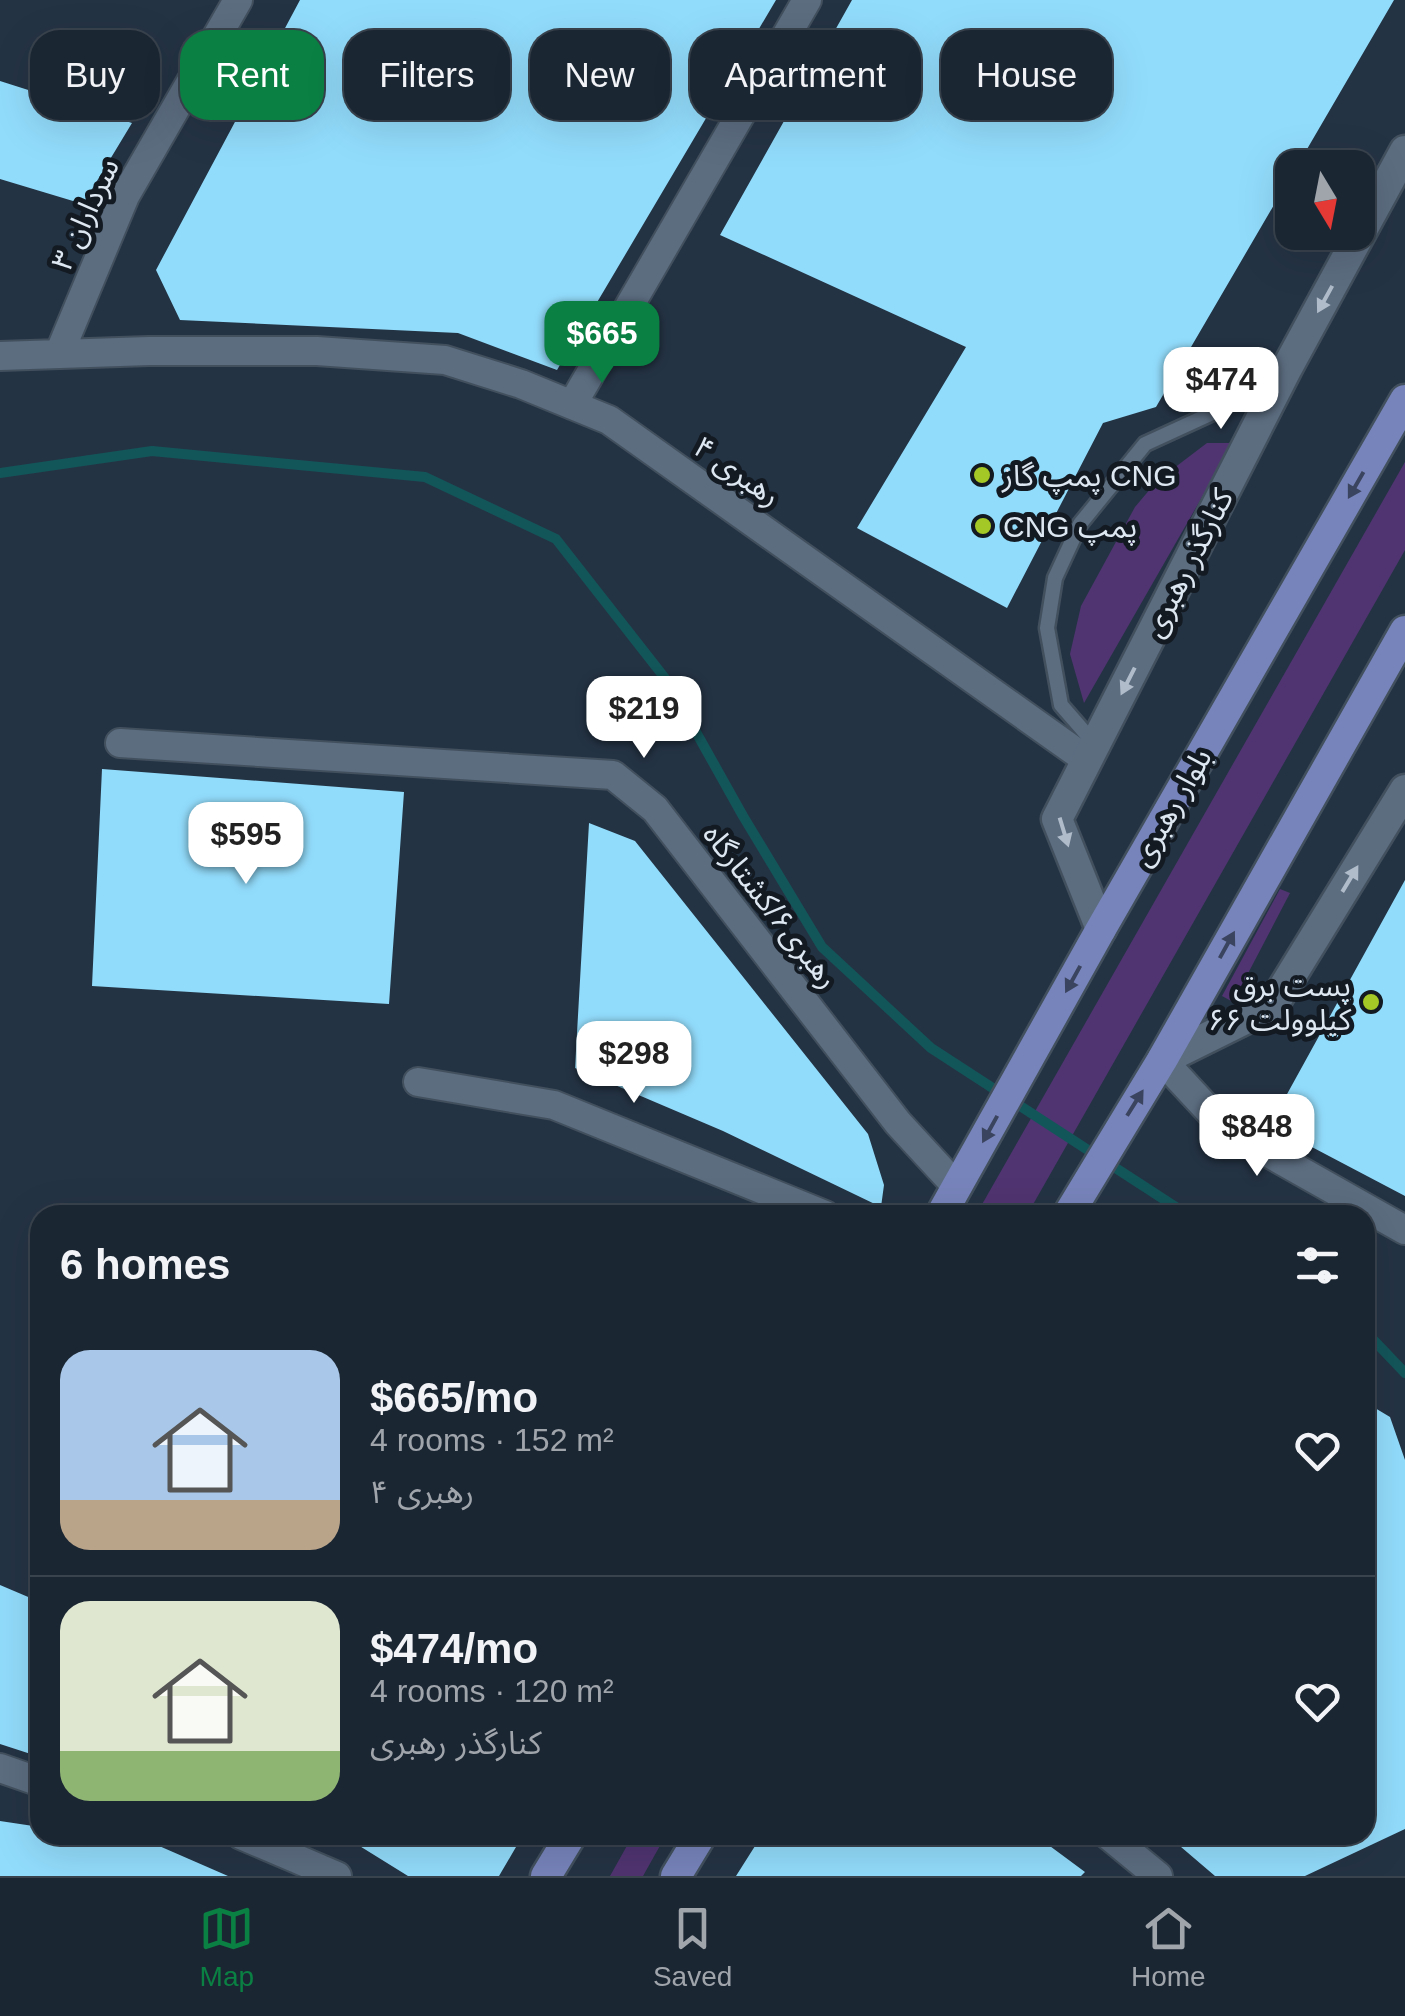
<!DOCTYPE html>
<meta charset="utf-8">
<style>
:root{--surface:#1b2633;--page:#242e3b;--text:#f1f3f6;--muted:#a0a5ac;--line:#39434e;--accent:#0b8043}
body{margin:0;font-family:Helvetica,"Noto Sans Arabic",sans-serif;background:var(--page);color:var(--text);height:100vh;display:flex;flex-direction:column;font-size:38px;white-space:nowrap}
*{box-sizing:border-box;margin:0}
p{font-size:32px;color:var(--muted)}
.icon{flex:none;width:55px;height:55px;fill:none;stroke:currentColor;stroke-width:2;stroke-linecap:round;stroke-linejoin:round}
.map{position:relative;flex:1;overflow:hidden}
.details{position:absolute;left:30px;top:1205px;width:1345px;height:640px;display:flex;flex-direction:column;background:var(--surface);border-radius:30px;box-shadow:0 10px 40px #0002,0 0 0 2px var(--line)}
.details>*{flex:none}
.banner{position:absolute;left:30px;top:30px;width:1345px;height:90px;display:flex;gap:20px}
.needle{width:65px;rotate:170deg}
.tools{position:absolute;left:1275px;top:150px;display:grid;gap:20px}
.tools a{display:grid;place-items:center;width:100px;height:100px;border-radius:20px;background:var(--surface);box-shadow:0 10px 40px #0002,0 0 0 2px var(--line);font-size:50px}
.price{position:absolute;translate:-50% -85px;padding:0 22px;border-radius:20px;background:#fff;color:#222;font-size:32px;line-height:65px;filter:drop-shadow(0 2px 5px #0008)}
.price::after{content:'';position:absolute;left:50%;top:60px;width:30px;height:22px;margin-left:-15px;background:inherit;clip-path:polygon(0 0,100% 0,50% 100%)}
.price.active{background:var(--accent);color:#fff}
ul{padding:0;list-style:none}
li{display:flex;align-items:center;gap:30px;height:250px;padding:0 30px}
li+li{border-top:2px solid var(--line)}
li span{display:grid;place-items:center;flex:none;width:280px;height:200px;border-radius:30px;color:#555}
li>.icon{margin-inline-start:auto}
span .icon{width:120px;height:120px;fill:#fffc;stroke-width:1}
li b{font-size:42px}
h2{display:flex;justify-content:space-between;align-items:center;height:120px;padding:0 30px;font-size:42px}
.tag{padding:0 35px;border-radius:30px;background:var(--surface);box-shadow:0 10px 40px #0002,0 0 0 2px var(--line);font-size:35px;line-height:90px}
.tag.active{background:var(--accent);color:#fff}
.dock{display:flex;justify-content:space-around;align-items:center;height:140px;border-top:2px solid var(--line);background:var(--surface);font-size:28px;color:var(--muted)}
.dock a{display:grid;justify-items:center;gap:5px}
.dock .active{color:var(--accent)}
.map>svg:first-child{display:block}
.green{fill:#503471}
.lines{fill:none;stroke-linecap:round;stroke-linejoin:round}
.stream{stroke:#13565a;stroke-width:10}
.building{fill:#92dcfb}
.service-casing{stroke:#42505e;stroke-width:19}
.minor-casing{stroke:#42505e;stroke-width:32}
.tertiary-casing{stroke:#42505e;stroke-width:35}
.primary-casing{stroke:#42505e;stroke-width:35}
.service{stroke:#5c6d80;stroke-width:14}
.minor{stroke:#5c6d80;stroke-width:28}
.tertiary{stroke:#5c6d80;stroke-width:30}
.primary{stroke:#7784bb;stroke-width:30}
.oneway{fill:#b0bcca}
.oneway2{fill:#3b445f}
.poi-dot{fill:#a4c825;stroke:#131a22;stroke-width:4}
.labels{text-anchor:middle;dominant-baseline:central;stroke-width:10;stroke-linejoin:round;paint-order:stroke}
.street-label{font-size:30px;fill:#dde7f2;stroke:#131a22}
.poi-label{font-size:30px;fill:#dde7f2;stroke:#131a22;text-anchor:start}
</style>
<div class="map">
<svg width="1405" height="1876" viewBox="0 0 1405 1876">
<rect width="100%" height="100%" fill="#243344"/>
<path class="green" d="M1207 443H1233L1084 703 1070 654 1081 606 1135 507 1157 481Z
M1405 462V550L1027 1215H976Z
M1280 889 1290 893 1233 1002 1222 996Z
M633 1835H666L643 1876H610Z"/>
<g class="lines">
<path class="stream" d="M0 473 152 451 425 477 556 539 668 682 743 816 822 947 931 1048 1188 1215
M1365 1331 1405 1373"/>
</g>
<path class="building" d="M300 0H776L557 370 458 333 180 320 156 270Z
M852 0H1394L1296 168H1292V174L1156 407 1103 423 1007 608 857 528 966 347 720 235Z
M0 81 132 123 83 204 0 179Z
M102 769 404 792 389 1004 92 986Z
M589 823 635 841 868 1134 884 1185 881 1207 723 1131 575 1068Z
M1405 880V1196L1270 1125Z
M1365 1402 1390 1417 1405 1460V1829L1305 1876H1215L1167 1835H1365Z
M0 1585 40 1602V1757L0 1744Z
M0 1821 40 1827V1835H99L150 1842 228 1876H0Z
M333 1835H523L499 1876H408L358 1845Z
M762 1835H1035L1085 1872 1081 1876H736Z"/>
<g class="lines">
<defs>
<path id="service" d="M1094 743 1061 705 1047 628 1055 578 1080 524 1145 444 1219 410 1278 373"/>
<path id="minor" d="M59 354 125 196 238 0
M0 356 149 351H317L445 360 521 384 609 420 1087 760
M572 405 807 0
M120 743 613 775 655 809 898 1123 957 1187
M1162 1060 1226 1129 1405 1230
M418 1082 554 1105 825 1215
M0 1768 40 1782
M241 1835 337 1876
M1108 1835 1158 1876"/>
<path id="tertiary" d="M1101 929 1057 819 1287 368 1405 151
M1162 1060 1273 1005 1405 790"/>
<path id="primary" d="M941 1215 1101 929 1405 400
M1068 1215 1162 1060 1405 631
M546 1876 571 1835
M676 1876 701 1835"/>
</defs>
<use href="#service" class="service-casing"/>
<use href="#minor" class="minor-casing"/>
<use href="#tertiary" class="tertiary-casing"/>
<use href="#primary" class="primary-casing"/>
<use href="#service" class="service"/>
<use href="#minor" class="minor"/>
<use href="#tertiary" class="tertiary"/>
<use href="#primary" class="primary"/>
</g>
<defs><path id="oneway-solid" d="M-6-.8H1V-3.2L6.5 0L1 3.2V.8H-6Z" transform="scale(2.5)"/></defs>
<g class="oneway">
<use href="#oneway-solid" transform="translate(1325 299) rotate(119)"/>
<use href="#oneway-solid" transform="translate(1128 681) rotate(117)"/>
<use href="#oneway-solid" transform="translate(1064 832) rotate(73)"/>
<use href="#oneway-solid" transform="translate(1350 879) rotate(-59)"/>
</g>
<g class="oneway2">
<use href="#oneway-solid" transform="translate(1356 485) rotate(120)"/>
<use href="#oneway-solid" transform="translate(1227 945) rotate(-61)"/>
<use href="#oneway-solid" transform="translate(1073 979) rotate(119)"/>
<use href="#oneway-solid" transform="translate(1135 1103) rotate(-58)"/>
<use href="#oneway-solid" transform="translate(990 1129) rotate(119)"/>
</g>
<g class="poi-dot">
<circle cx="982" cy="475" r="10"/>
<circle cx="983" cy="526" r="10"/>
<circle cx="1371" cy="1002" r="10"/>
</g>
<g class="labels">
<g class="street-label">
<text transform="translate(85 214) rotate(-65)">سرداران ۳</text>
<text transform="translate(737 471) rotate(35)">رهبری ۴</text>
<text transform="translate(1188 563) rotate(-63)">کنارگذر رهبری</text>
<text transform="translate(1171 807) rotate(-60)">بلوار رهبری</text>
<text transform="translate(771 906) rotate(52)">رهبری۶/کشتارگاه</text>
</g>
<g class="poi-label">
<text x="1002" y="475">پمپ گاز CNG</text>
<text x="1003" y="526">CNG پمپ</text>
<text x="1351" y="985" text-anchor="end">پست برق<tspan x="1351" dy="34">۶۶ کیلوولت</tspan></text>
</g>
</g>
</svg>
<div class="tools">
<a><svg class="needle" viewBox="-14 -14 28 28"><path d="M0-13l5 13h-10z" fill="#e53935"/><path d="M0 13l5-13h-10z" fill="#a0a5ac"/></svg></a>
</div>
<b class="price active" style="left:602px;top:386px">$665</b>
<b class="price" style="left:1221px;top:432px">$474</b>
<b class="price" style="left:644px;top:761px">$219</b>
<b class="price" style="left:246px;top:887px">$595</b>
<b class="price" style="left:634px;top:1106px">$298</b>
<b class="price" style="left:1257px;top:1179px">$848</b>
<div class="banner">
<a class="tag">Buy</a>
<a class="tag active">Rent</a>
<a class="tag">Filters</a>
<a class="tag">New</a>
<a class="tag">Apartment</a>
<a class="tag">House</a>
</div>
<section class="details">
<h2>6 homes<svg class="icon" aria-label="filters" viewBox="0 0 24 24"><path d="M4 7h16M4 17h16"/><circle cx="9" cy="7" r="2"/><circle cx="15" cy="17" r="2"/></svg></h2>
<ul>
<li><span style="background:linear-gradient(#a9c7e8 75%,#b9a48a 0)"><svg class="icon" aria-label="home" viewBox="0 0 24 24"><path d="M3 11l9-7 9 7M6 9v11h12V9"/></svg></span><div><b>$665/mo</b><p>4 rooms · 152 m²</p><p>رهبری ۴</p></div><svg class="icon" aria-label="heart" viewBox="0 0 24 24"><path d="M12 20l-8-8c-3-5 5-10 8-4 3-6 11-1 8 4z"/></svg></li>
<li><span style="background:linear-gradient(#dfe7d0 75%,#8fb573 0)"><svg class="icon" aria-label="home" viewBox="0 0 24 24"><path d="M3 11l9-7 9 7M6 9v11h12V9"/></svg></span><div><b>$474/mo</b><p>4 rooms · 120 m²</p><p>کنارگذر رهبری</p></div><svg class="icon" aria-label="heart" viewBox="0 0 24 24"><path d="M12 20l-8-8c-3-5 5-10 8-4 3-6 11-1 8 4z"/></svg></li>
</ul>
</section>
</div>
<nav class="dock">
<a class="active"><svg class="icon" aria-label="map" viewBox="0 0 24 24"><path d="M3 6l6-2 6 2 6-2v14l-6 2-6-2-6 2zM9 4v14M15 6v14"/></svg>Map</a>
<a><svg class="icon" aria-label="saved" viewBox="0 0 24 24"><path d="M7 4h10v16l-5-4-5 4z"/></svg>Saved</a>
<a><svg class="icon" aria-label="home" viewBox="0 0 24 24"><path d="M3 11l9-7 9 7M6 9v11h12V9"/></svg>Home</a>
</nav>
